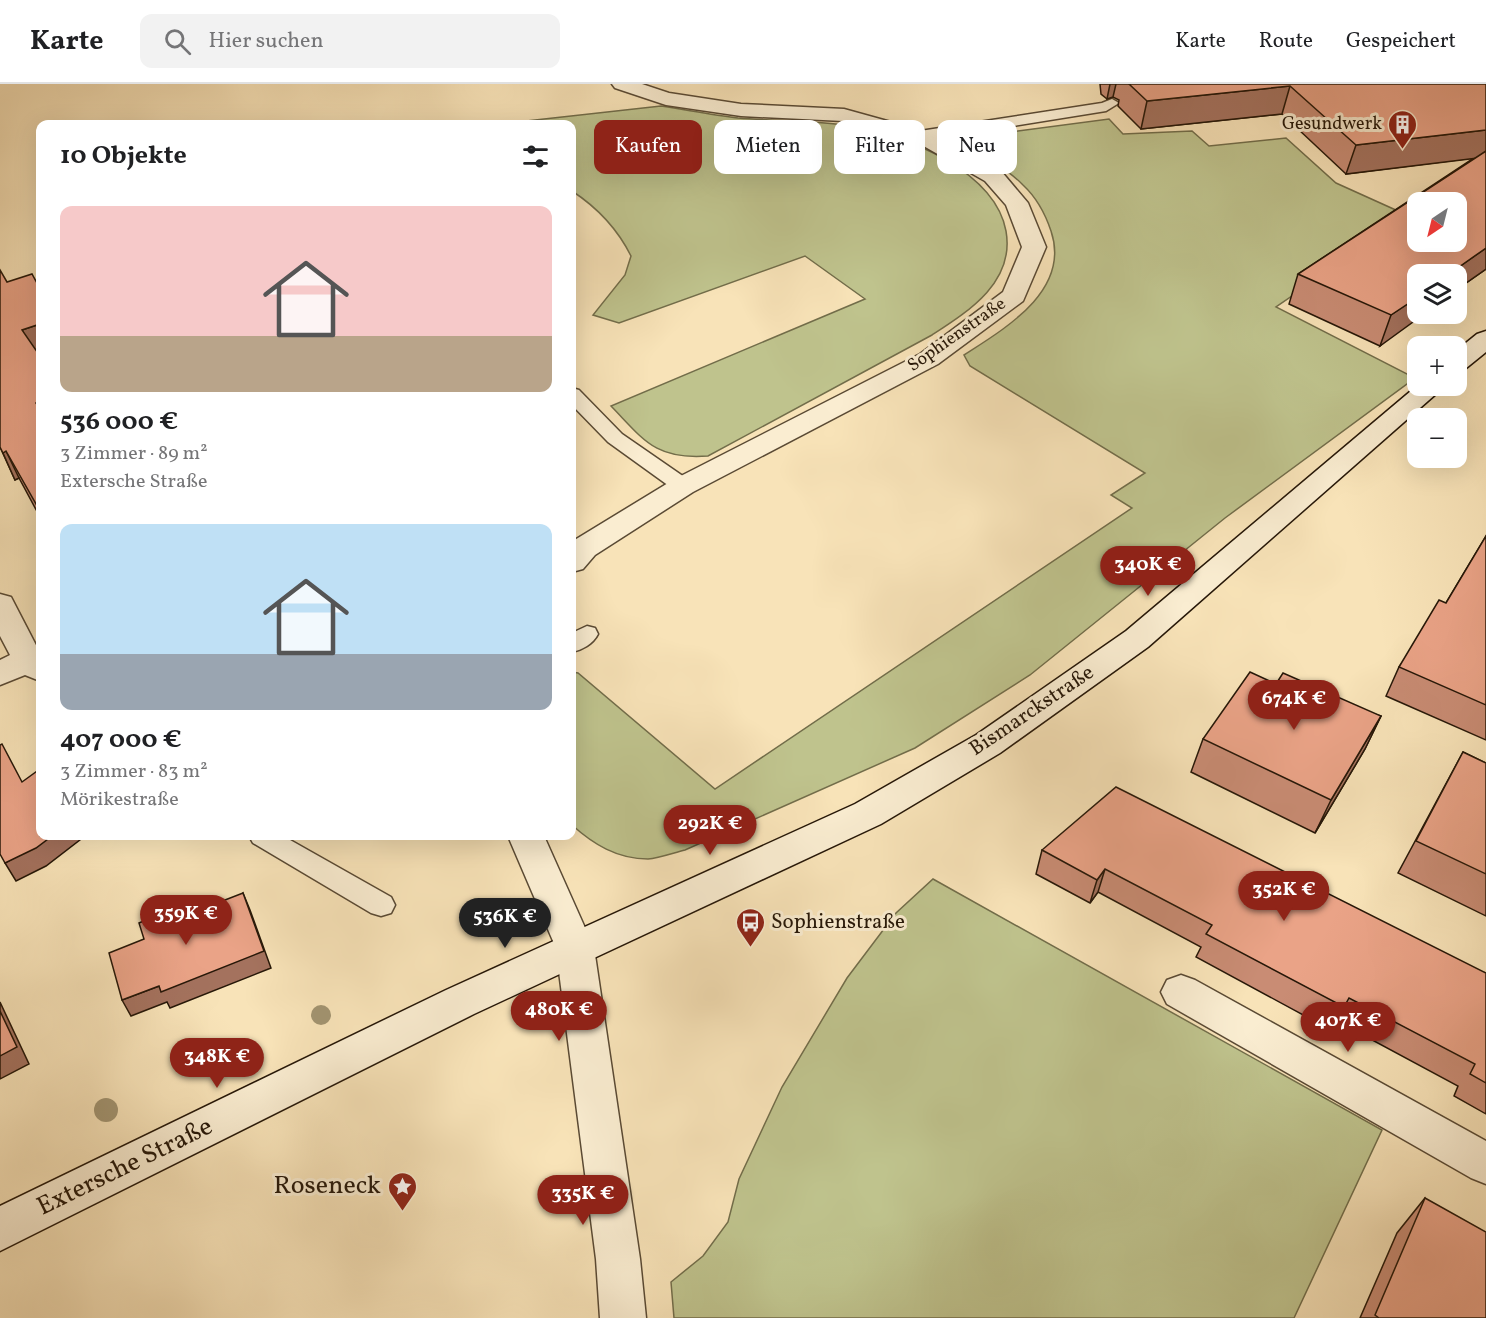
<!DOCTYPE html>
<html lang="de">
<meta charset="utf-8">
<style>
:root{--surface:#fff;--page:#f2f2f2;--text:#202124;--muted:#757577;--line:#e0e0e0;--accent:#8f2418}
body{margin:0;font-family:Vollkorn,serif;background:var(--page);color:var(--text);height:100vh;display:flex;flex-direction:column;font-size:22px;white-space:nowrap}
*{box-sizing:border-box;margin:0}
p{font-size:20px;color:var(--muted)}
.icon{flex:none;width:33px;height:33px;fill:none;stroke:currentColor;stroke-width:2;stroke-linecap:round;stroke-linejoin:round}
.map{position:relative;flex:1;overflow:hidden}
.side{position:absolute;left:36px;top:36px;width:540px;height:720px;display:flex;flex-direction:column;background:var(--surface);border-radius:12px;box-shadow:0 6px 24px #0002}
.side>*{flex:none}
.top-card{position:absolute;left:594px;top:36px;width:570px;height:54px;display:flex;gap:12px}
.needle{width:39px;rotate:215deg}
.controls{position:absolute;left:1407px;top:108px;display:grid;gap:12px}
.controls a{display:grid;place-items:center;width:60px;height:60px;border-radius:12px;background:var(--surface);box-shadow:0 6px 24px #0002;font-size:30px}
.price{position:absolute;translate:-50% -51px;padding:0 14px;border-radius:21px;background:var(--accent);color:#fff;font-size:20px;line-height:39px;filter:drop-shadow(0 2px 3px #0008)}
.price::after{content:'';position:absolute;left:50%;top:36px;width:18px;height:14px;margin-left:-9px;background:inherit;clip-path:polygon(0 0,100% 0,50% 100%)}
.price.current{background:#222;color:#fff}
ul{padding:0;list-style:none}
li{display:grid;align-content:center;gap:12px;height:318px;padding:0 24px}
li span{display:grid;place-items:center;height:186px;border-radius:12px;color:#555}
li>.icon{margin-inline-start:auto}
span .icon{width:108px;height:108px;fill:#fffc;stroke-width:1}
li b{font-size:26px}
h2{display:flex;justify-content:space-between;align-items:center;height:72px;padding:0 24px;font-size:26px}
.tag{padding:0 21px;border-radius:12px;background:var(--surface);box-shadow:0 6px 24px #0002;font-size:21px;line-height:54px}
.tag.current{background:var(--accent);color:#fff}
header{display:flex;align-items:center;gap:36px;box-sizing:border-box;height:84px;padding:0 30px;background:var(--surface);border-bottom:2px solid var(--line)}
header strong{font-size:28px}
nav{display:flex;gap:33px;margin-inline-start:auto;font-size:21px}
.search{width:420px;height:54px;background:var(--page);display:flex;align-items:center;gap:15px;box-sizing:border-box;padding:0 21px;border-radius:12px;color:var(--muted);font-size:22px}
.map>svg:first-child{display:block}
.green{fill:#bfc38d;stroke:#726d4a;stroke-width:1.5}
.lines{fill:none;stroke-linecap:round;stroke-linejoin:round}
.service-casing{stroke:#5a4a34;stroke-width:3}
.minor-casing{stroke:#5a4a34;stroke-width:3}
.secondary-casing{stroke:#261708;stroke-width:3}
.service{fill:#faedd1;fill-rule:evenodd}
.minor{fill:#faedd1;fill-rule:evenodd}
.secondary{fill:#faedd1;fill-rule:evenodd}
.tree{fill:#a29471}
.wall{fill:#c98c74;stroke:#261708;stroke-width:1.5}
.shaded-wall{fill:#a4725e;stroke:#261708;stroke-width:1.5}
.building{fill:#eaa387;stroke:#261708;stroke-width:1.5;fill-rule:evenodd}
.labels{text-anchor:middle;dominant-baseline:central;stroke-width:6;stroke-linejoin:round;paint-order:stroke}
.far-poi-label{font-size:18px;fill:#261708;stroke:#faedd1;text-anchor:end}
.far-street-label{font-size:18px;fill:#261708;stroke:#faedd1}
.street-label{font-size:21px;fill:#261708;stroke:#faedd1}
.poi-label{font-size:21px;fill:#261708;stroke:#faedd1;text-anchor:start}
.near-street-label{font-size:26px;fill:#261708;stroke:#faedd1}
.near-poi-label{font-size:26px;fill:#261708;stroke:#faedd1;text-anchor:end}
</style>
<header>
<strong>Karte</strong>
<div class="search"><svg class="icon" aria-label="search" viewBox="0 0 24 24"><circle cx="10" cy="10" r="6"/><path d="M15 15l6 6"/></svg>Hier suchen</div>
<nav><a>Karte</a><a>Route</a><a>Gespeichert</a></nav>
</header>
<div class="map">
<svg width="1486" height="1234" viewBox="0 0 1486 1234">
<rect width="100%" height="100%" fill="#f8e3b8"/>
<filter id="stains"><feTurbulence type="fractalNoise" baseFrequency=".00333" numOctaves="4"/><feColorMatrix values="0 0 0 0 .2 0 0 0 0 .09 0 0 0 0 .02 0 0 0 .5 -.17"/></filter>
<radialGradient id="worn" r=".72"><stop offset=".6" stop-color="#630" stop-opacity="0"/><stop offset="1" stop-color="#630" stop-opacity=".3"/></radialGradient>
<path class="green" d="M661 22C687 26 713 31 738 34 776 37 814 36 852 42 906 51 995 87 1006 147 1015 198 969 227 932 251L708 372C655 376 644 356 611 322L865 215 805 172 619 239 593 231 625 191 631 172C617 144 598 124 572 107V40H500Z
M1109 35 1123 50 1192 47 1209 62 1286 54 1336 99 1409 132 1276 223 1415 294 1225 434 1030 591 915 664 685 766C673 769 659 774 648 775 617 775 593 760 572 741V588L578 589 715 705 1132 424 1111 411 1145 389 970 282 964 271C1006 244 1071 206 1051 147 1045 129 1037 114 1023 101 1008 85 989 76 972 62L973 56 981 52Z
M933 795 1382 1046 1294 1234H674L671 1198 703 1172 728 1138 739 1095 782 1003 847 894 896 829Z"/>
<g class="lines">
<defs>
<path id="service" d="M1112 15 1119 19 1106 27 920 57 912 52 920 47 1102 19Z
M572 304 579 306 622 350 690 397 693 402 690 407 683 409 676 407 608 358 572 321Z
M587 542 595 544 598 550C593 560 582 566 572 568V549Z
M249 752H283L391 813 395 821 391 829 381 832 371 829 253 759Z"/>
<path id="minor" d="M612 0H642L669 9 741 20 844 25 927 48 1001 87 1028 119 1046 163 1023 217 938 280 693 408 595 471 583 485 572 488V459L573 457 673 396 920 270 1003 208 1022 163 1006 121 985 97 913 56 843 37 741 32 666 21 615 4Z
M0 510 11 513 40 569V597L25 591 0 601V576L10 571 0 552Z
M508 752H544L594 864 640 1175 646 1234H600L596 1175 556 864Z
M1181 891 1195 896 1486 1057V1100L1471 1094 1167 920 1161 908 1167 896Z"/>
<path id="secondary" d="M1486 247V268L1465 285 1456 288V267L1477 250Z
M1418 301 1445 302 1148 563 1000 669 881 740 474 930 0 1167V1122L446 906 855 720 976 651 1126 547Z"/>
</defs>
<use href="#service" class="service-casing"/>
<use href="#minor" class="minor-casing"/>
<use href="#secondary" class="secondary-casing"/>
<use href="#service" class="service"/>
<use href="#minor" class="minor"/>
<use href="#secondary" class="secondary"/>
</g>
<g class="tree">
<circle cx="321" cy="931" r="10"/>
<circle cx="209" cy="974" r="10"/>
<circle cx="106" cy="1026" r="12"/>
</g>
<path class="wall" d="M1100 0H1486V185L1456 206V190L1380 262 1289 220 1298 190 1474 74 1346 90 1282 30 1141 45 1118 22 1119 16 1113 13 1107 15 1101 10Z
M7 198 37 199 40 198V433L19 394 15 396 0 363Z
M1486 452V656L1386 612 1399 583 1446 519Z
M1276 600 1381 632 1365 665 1315 749 1191 688 1203 655Z
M1463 668 1486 679V832L1398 789Z
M1042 766 1486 889V1030L1454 1012 1458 1002 1337 937 1331 946 1196 873 1201 863 1098 808 1090 819 1036 790Z
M1425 1114 1486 1234H1360L1397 1149Z"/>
<path class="shaded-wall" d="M1110 0H1116L1113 13 1107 15Z
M1290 2 1282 30 1141 45 1147 17Z
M1486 46V73L1346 90 1356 61Z
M1486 164V185L1456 206V190H1449Z
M1418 213V230H1424L1380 262 1391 231Z
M40 240V271L33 273 22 246Z
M6 367 19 394 15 396 3 369Z
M1381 632 1365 665 1315 749 1331 716Z
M52 752H85L46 782 16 797 5 779Z
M1105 785 1098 808 1090 819 1097 796Z
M243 809 250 826 271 884 170 924 167 918 131 932 122 916 159 902Z
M0 918 29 980 0 995Z"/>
<path class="building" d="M1129 0H1486V46L1356 61 1290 2 1147 17Z
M1486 67V164L1449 190H1418V213L1391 231 1298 190ZM1418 118H1456V158H1418Z
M0 186 7 198 32 190 37 199 40 198V240L22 246 40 272V317L36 319 40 325V427L6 367 3 369 0 363Z
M1486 452V621L1399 583 1439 516 1446 519Z
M1250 588 1276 600 1283 589 1381 632 1331 716 1203 655Z
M2 660 22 698 40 685V752H52L36 764 5 779 0 770V661Z
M1463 668 1486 679V790L1416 757Z
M1116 703 1486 889V999L1470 990 1475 980 1349 914 1344 923 1206 850 1212 841 1105 785 1097 796 1042 766Z
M243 809 264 867 161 908 159 902 122 916 109 869 144 855 139 839 189 818 194 828Z
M0 927 17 963 0 972Z
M1425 1114 1486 1148V1234H1379L1375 1231Z"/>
<defs>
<symbol id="building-pin" viewBox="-11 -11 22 30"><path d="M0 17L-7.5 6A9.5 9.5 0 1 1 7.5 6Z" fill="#8f2418" stroke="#faedd1"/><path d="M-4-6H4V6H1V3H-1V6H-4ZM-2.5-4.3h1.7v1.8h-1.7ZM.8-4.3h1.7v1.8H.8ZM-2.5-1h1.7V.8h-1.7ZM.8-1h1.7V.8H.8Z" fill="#fff"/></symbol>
<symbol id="bus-pin" viewBox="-11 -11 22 30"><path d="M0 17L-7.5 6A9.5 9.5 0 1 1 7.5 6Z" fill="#8f2418" stroke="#faedd1"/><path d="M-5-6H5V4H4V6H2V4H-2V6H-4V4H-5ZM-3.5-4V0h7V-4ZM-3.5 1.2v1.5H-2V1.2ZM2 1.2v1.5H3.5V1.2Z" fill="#fff"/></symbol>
<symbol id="sight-pin" viewBox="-11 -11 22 30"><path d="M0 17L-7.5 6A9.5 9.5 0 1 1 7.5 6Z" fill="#8f2418" stroke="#faedd1"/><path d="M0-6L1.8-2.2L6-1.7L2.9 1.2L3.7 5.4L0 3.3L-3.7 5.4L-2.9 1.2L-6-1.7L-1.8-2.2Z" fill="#fff"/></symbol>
</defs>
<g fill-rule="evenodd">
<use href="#building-pin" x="1386" y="24" width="33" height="45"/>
<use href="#bus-pin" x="734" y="822" width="33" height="45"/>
<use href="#sight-pin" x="386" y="1086" width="33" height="45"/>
</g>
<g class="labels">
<g class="far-poi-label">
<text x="1382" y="40">Gesundwerk</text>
</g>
<g class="far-street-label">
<text transform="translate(957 251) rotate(-35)">Sophienstraße</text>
</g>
<g class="street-label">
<text transform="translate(1032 627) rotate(-34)">Bismarckstraße</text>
</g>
<g class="poi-label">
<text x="771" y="838">Sophienstraße</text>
</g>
<g class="near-street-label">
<text transform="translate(125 1083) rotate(-26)">Extersche Straße</text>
</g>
<g class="near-poi-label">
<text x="381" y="1102">Roseneck</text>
</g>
</g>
<rect width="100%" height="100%" filter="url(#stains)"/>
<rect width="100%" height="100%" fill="url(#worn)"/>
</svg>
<div class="controls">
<a><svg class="needle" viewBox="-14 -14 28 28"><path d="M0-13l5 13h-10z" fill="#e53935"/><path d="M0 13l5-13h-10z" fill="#757577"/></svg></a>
<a><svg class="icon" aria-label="layers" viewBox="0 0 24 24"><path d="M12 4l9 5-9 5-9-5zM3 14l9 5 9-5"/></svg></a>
<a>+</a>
<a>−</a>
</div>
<b class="price" style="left:1148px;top:513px">340K €</b>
<b class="price" style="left:1294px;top:647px">674K €</b>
<b class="price" style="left:710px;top:772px">292K €</b>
<b class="price" style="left:1284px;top:838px">352K €</b>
<b class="price" style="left:186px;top:862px">359K €</b>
<b class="price current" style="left:505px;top:865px">536K €</b>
<b class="price" style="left:559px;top:958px">480K €</b>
<b class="price" style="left:1348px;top:969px">407K €</b>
<b class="price" style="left:217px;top:1005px">348K €</b>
<b class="price" style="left:583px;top:1142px">335K €</b>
<div class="top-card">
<a class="tag current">Kaufen</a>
<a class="tag">Mieten</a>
<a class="tag">Filter</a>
<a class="tag">Neu</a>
</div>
<section class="side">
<h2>10 Objekte<svg class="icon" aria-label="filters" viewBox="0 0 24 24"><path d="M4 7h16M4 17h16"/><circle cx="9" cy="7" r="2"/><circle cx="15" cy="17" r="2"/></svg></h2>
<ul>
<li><span style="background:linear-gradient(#f6c9c9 70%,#b9a48a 0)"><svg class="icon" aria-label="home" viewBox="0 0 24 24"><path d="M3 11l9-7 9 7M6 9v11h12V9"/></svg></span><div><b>536 000 €</b><p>3 Zimmer · 89 m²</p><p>Extersche Straße</p></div></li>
<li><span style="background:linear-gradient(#bfe0f5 70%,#9aa5b1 0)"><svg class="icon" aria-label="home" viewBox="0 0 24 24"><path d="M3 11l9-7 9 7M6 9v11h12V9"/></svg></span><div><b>407 000 €</b><p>3 Zimmer · 83 m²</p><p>Mörikestraße</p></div></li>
</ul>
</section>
</div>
